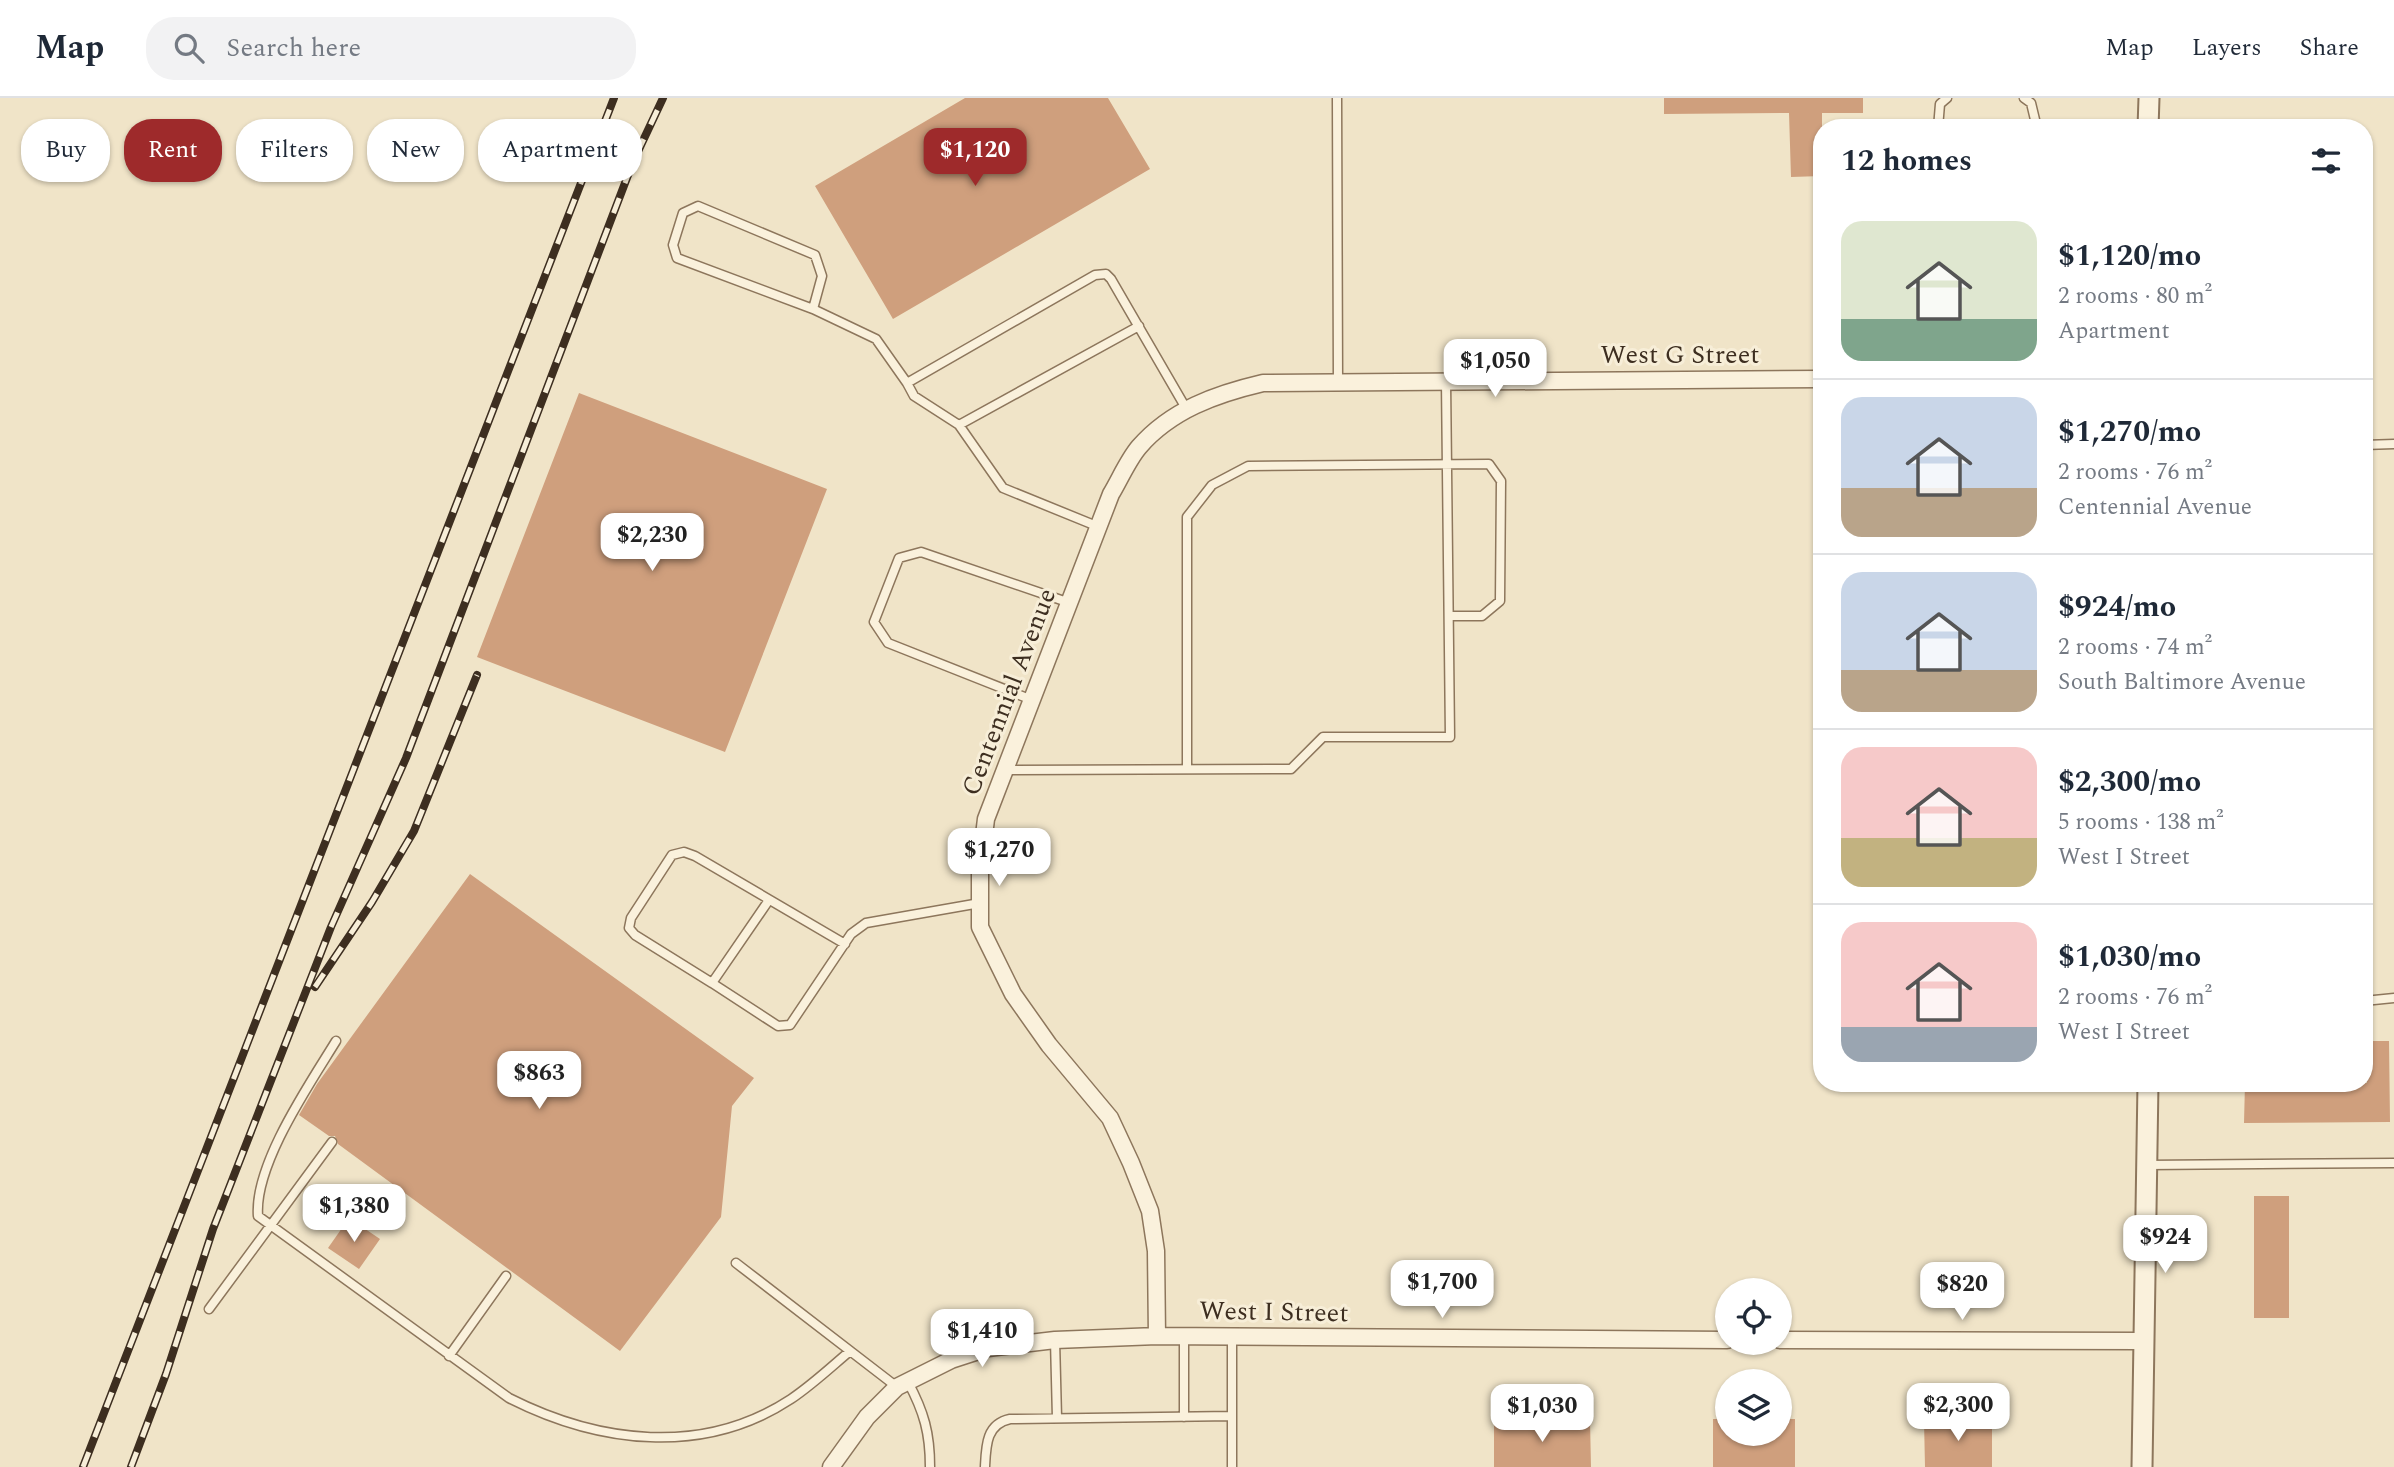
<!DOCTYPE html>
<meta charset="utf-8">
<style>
:root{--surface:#fff;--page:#f2f2f3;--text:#1f2937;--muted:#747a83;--line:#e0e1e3;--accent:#9e2a2b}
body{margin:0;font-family:Spectral,serif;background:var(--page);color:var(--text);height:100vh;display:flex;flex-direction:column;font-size:26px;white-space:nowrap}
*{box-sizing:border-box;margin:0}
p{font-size:23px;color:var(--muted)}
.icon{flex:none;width:38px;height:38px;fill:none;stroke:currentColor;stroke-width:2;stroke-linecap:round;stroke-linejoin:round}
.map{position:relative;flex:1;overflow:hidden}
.panel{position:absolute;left:1813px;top:21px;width:560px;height:973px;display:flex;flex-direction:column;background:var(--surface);border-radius:28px;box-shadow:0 2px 5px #0004}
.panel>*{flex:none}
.hud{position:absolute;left:21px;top:21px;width:665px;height:63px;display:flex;gap:14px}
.fabs{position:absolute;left:1715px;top:1180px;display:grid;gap:14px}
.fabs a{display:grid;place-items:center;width:77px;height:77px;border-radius:50%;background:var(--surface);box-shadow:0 2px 5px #0004;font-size:35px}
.price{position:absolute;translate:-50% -60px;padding:0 16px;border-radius:14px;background:#fff;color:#222;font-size:23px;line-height:46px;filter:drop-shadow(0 2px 4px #0008)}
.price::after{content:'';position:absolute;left:50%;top:42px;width:21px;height:16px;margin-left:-10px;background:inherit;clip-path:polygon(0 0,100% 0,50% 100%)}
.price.on{background:var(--accent);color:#fff}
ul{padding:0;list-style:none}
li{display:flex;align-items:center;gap:21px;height:175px;padding:0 28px}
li+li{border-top:2px solid var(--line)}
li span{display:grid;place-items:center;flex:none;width:196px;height:140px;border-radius:21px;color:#555}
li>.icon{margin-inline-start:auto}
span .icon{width:84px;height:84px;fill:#fffc;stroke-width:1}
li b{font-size:30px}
h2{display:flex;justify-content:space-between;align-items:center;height:84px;padding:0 28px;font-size:30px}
.chip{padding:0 24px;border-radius:28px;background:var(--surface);box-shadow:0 2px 5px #0004;font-size:24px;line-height:63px}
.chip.on{background:var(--accent);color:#fff}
header{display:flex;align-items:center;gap:42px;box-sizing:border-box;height:98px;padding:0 35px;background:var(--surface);border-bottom:2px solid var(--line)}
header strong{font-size:33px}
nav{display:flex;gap:38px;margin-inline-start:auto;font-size:24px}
.search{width:490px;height:63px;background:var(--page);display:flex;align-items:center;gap:18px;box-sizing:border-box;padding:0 24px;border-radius:28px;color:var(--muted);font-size:26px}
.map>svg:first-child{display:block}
.building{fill:#cf9f7d}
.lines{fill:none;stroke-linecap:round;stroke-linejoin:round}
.service-casing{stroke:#8d765c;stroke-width:11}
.minor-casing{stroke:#8d765c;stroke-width:19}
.tertiary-casing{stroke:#8d765c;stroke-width:23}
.service{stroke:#faf1dc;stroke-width:8}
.minor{stroke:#faf1dc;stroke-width:16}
.tertiary{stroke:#faf1dc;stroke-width:19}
.rail-casing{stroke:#3d2e20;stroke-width:8}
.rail{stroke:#f7eed8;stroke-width:5;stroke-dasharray:16;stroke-linecap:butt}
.labels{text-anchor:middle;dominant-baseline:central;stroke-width:6;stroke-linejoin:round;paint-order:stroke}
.street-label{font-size:26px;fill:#3d2e20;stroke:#f7eed8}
</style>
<header>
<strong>Map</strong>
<div class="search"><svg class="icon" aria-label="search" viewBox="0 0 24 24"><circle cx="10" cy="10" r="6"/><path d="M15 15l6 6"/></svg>Search here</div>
<nav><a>Map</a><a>Layers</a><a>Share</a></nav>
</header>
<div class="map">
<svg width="2394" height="1369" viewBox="0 0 2394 1369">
<rect width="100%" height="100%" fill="#f0e4c8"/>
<path class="building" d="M965 0H1108L1150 71 893 221 815 88Z
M1664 0H1863V15H1822V78L1791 79 1789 15 1664 16Z
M579 295 827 391 725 654 477 559Z
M470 776 754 980 732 1008 721 1119 620 1253 338 1046 335 1038H329L299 1017 317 986Z
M2366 943H2389L2390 1024 2244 1025 2245 985H2367Z
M2254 1098H2289V1220H2254Z
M349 1120 380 1141 359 1171 328 1150Z
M1713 1321H1727V1335H1780V1321H1795V1369H1713Z
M1992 1321V1369H1925L1924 1322Z
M1590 1322 1591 1369H1494V1323Z"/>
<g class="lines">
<defs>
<path id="service" d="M1337 0 1338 283
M2024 0 2031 5 2037 30
M1938 30 1940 6 1947 0
M813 211 822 178 815 157 698 108 683 115 673 147 677 160 813 211 876 241 907 285 1095 177 1106 176 1111 181 1187 312
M907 285 914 298 959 327 1139 228
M959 327 1003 390 1099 429
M2364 347 2394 346
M1032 602 888 545 874 524 899 460 921 454 1070 505
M1187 671V419L1212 387 1248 368 1489 366 1501 383 1500 503 1482 518H1449
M1005 672 1291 671 1323 639H1450L1446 283
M769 802 712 885 778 928 790 927 851 836 866 825 980 805
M712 885 635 837 629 830 631 820 672 757 684 754 695 758 845 846
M2364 903 2394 900
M336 943C309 987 254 1067 258 1118L509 1300C598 1345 703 1359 791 1301 812 1287 831 1269 850 1253
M2147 1067 2394 1065
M736 1165 897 1289
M209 1211 332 1044
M1184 1238V1319
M1232 1238V1369
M1055 1242 1057 1320
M449 1258 506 1178
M908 1284C924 1314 930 1335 930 1369
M985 1369C986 1348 986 1326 1010 1321L1232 1318"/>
<path id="minor" d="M1157 1238 1156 1153 1150 1113 1131 1065 1110 1020 1049 947 1013 896 980 829V770L986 721 1111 396C1120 381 1128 362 1139 349 1171 312 1216 296 1263 285L1822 281
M1780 1242 2144 1243
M831 1369 867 1319 897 1289 951 1262 988 1250 1055 1242 1157 1238 1727 1242"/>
<path id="tertiary" d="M2148 30 2149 0
M2142 1369 2148 985"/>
</defs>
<use href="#service" class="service-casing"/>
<use href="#minor" class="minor-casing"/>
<use href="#tertiary" class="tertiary-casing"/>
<use href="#service" class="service"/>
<use href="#minor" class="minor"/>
<use href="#tertiary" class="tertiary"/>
<defs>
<path id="rail" d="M315 889 372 804 414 733 477 577
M83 1369 614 0
M131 1369 166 1276 213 1131 331 829 406 660 633 64 663 0"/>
</defs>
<use href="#rail" class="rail-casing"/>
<use href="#rail" class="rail"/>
</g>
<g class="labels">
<g class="street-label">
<text x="1680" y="257">West G Street</text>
<text transform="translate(1009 594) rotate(-69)">Centennial Avenue</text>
<text transform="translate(1274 1214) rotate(1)">West I Street</text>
</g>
</g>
</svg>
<div class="fabs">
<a><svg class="icon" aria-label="locate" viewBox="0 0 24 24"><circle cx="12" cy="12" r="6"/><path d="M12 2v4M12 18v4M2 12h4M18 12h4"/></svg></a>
<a><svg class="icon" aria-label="layers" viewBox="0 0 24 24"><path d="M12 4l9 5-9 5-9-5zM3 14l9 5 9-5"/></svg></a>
</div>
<b class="price on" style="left:975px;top:90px">$1,120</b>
<b class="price" style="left:1495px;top:301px">$1,050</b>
<b class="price" style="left:652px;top:475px">$2,230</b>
<b class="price" style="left:999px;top:790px">$1,270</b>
<b class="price" style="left:539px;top:1013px">$863</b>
<b class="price" style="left:354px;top:1146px">$1,380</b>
<b class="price" style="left:2165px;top:1177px">$924</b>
<b class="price" style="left:1442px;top:1222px">$1,700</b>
<b class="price" style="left:1962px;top:1224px">$820</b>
<b class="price" style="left:982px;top:1271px">$1,410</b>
<b class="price" style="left:1958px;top:1345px">$2,300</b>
<b class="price" style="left:1542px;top:1346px">$1,030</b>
<div class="hud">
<a class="chip">Buy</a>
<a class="chip on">Rent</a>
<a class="chip">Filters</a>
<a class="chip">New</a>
<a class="chip">Apartment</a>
</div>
<section class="panel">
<h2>12 homes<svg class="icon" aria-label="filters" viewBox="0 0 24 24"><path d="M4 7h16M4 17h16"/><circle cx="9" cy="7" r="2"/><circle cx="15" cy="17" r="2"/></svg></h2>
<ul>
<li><span style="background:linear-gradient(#dfe7d0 70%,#7fa58c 0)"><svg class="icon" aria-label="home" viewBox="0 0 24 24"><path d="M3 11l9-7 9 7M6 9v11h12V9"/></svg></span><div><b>$1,120/mo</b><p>2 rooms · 80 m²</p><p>Apartment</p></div></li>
<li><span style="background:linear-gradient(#c9d6e8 65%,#b9a48a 0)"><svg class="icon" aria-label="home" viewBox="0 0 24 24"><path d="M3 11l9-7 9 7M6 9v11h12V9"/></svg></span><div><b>$1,270/mo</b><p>2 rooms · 76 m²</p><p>Centennial Avenue</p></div></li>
<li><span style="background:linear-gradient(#c9d6e8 70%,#b9a48a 0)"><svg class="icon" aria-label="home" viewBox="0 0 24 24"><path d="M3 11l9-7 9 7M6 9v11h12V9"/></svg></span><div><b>$924/mo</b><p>2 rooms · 74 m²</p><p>South Baltimore Avenue</p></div></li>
<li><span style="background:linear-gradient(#f6c9c9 65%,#c2b280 0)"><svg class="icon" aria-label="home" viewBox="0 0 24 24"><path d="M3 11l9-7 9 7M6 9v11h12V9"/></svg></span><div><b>$2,300/mo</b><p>5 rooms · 138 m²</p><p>West I Street</p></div></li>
<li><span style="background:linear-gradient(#f6c9c9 75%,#9aa5b1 0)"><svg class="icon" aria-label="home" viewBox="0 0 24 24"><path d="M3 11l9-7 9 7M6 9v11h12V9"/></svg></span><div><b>$1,030/mo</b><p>2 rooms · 76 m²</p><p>West I Street</p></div></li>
</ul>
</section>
</div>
